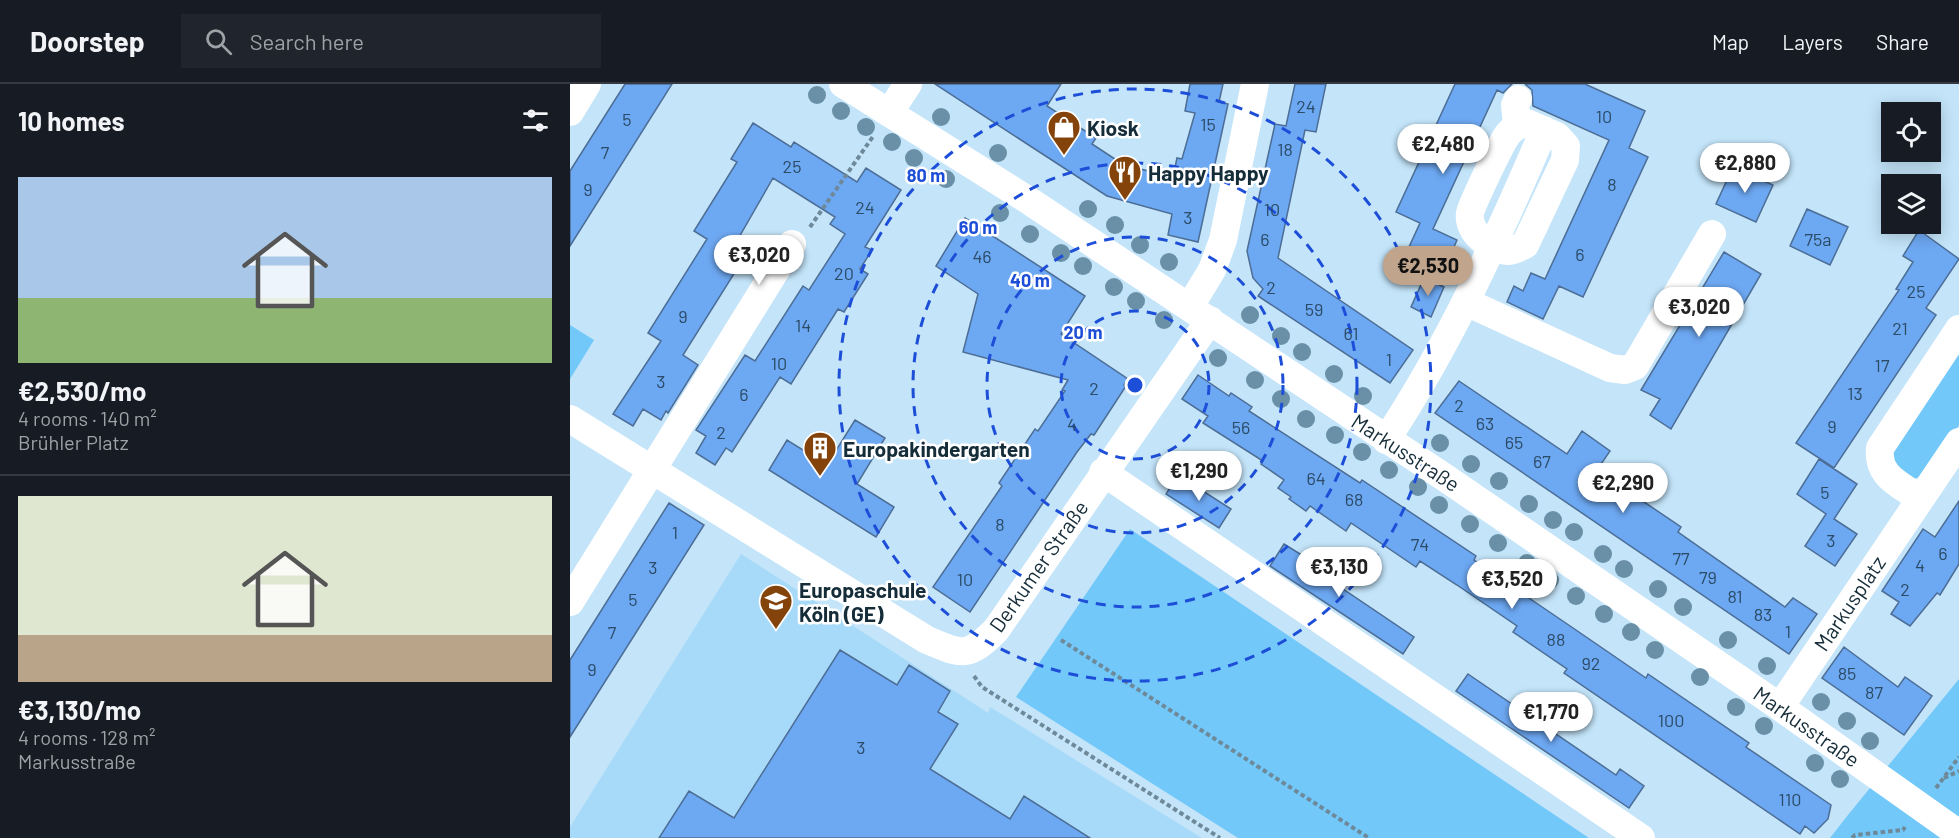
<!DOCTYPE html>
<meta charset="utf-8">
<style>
:root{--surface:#171b24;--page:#20242c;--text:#f1f3f6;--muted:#9ea1a6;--line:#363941;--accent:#c0a48c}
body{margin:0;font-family:Barlow,sans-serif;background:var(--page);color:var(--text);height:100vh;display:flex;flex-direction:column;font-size:22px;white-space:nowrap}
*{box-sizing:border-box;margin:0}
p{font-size:20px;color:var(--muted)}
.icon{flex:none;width:33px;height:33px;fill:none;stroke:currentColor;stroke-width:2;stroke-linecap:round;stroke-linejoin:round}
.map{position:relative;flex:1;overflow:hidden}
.panel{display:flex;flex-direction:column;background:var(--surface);width:570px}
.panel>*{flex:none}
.tools{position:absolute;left:1311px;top:18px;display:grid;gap:12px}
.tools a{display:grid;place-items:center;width:60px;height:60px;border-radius:0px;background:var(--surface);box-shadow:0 3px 15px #0003;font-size:30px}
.price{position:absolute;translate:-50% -51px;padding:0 14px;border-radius:21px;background:#fff;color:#222;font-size:20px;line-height:39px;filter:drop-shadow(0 2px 3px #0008)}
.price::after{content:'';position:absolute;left:50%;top:36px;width:18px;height:14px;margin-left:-9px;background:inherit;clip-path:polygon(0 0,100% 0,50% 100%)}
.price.on{background:var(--accent);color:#111}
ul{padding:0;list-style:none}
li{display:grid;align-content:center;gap:12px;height:318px;padding:0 18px}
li+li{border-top:2px solid var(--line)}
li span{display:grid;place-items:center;height:186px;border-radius:0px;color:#555}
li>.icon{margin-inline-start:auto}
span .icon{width:108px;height:108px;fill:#fffc;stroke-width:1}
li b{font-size:26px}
h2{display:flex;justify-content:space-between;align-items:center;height:72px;padding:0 18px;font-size:26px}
header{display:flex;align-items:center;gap:36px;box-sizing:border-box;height:84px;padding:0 30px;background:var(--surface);border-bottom:2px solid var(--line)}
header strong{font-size:28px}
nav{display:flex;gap:33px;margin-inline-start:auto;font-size:21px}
.search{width:420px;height:54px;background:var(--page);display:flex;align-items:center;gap:15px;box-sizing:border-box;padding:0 21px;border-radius:0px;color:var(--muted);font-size:22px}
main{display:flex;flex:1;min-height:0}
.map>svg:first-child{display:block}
.built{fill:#a7daf9}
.green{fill:#72c8f9}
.building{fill:#6da8f2;stroke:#4c6d95;stroke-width:1.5}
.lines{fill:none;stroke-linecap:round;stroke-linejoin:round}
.path{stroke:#6d899a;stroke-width:4;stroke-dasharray:4.5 3;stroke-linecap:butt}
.minor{stroke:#fff;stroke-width:28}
.tree{fill:#6990a6}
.ring{fill:none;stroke:#1d4ed8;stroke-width:3;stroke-dasharray:10 8}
.labels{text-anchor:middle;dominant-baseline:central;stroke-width:5;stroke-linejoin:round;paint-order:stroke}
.number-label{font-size:18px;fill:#2b4b67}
.poi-label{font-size:21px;font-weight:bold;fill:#152c39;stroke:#fff;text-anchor:start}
.street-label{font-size:21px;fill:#152c39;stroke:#fff}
.centre{fill:#1d4ed8;stroke:#fff;stroke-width:3}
.ring-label{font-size:18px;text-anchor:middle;font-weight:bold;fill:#1d4ed8;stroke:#fff;stroke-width:5;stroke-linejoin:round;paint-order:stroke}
</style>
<header>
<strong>Doorstep</strong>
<div class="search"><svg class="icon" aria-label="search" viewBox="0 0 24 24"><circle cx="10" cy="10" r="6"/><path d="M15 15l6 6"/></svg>Search here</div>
<nav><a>Map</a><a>Layers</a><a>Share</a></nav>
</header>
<main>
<section class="panel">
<h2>10 homes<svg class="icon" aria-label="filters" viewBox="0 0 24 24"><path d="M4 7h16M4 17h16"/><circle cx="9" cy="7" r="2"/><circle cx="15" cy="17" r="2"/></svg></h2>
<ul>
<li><span style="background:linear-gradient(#a9c7e8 65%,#8fb573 0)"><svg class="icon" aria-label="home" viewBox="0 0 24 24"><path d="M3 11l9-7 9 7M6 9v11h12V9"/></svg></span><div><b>€2,530/mo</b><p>4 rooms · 140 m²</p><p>Brühler Platz</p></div></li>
<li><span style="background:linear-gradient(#dfe7d0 75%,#b9a48a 0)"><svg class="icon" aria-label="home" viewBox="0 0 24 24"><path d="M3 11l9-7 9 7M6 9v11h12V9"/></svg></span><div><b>€3,130/mo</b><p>4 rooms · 128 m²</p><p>Markusstraße</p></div></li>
</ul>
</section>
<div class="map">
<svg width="1389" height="754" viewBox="0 0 1389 754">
<rect width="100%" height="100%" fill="#c3e4f9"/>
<path class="built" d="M171 470 406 621 418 629 420 623 632 754H0V743Z"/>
<path class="green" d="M0 241 24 256 0 295Z
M1389 266V341L1355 392 1342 395 1321 380 1320 368Z
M560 445 1019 754H668L446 613Z
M1389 595V754H1260L1278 731Z"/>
<path class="building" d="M55 0H102L0 162V87Z
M365 0H491L477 22 526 54 522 60 554 81 603 93 607 74 612 75 625 29 615 27 620 0H653L649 18 658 20 628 158 598 151 602 130 537 112Z
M725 0H756L746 48 735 46 708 174 843 266 820 299 688 212 693 205 683 194 677 167 705 40 716 42Z
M885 0H942L933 9 927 6 863 145 887 156 868 199 843 188 846 182 833 176 850 139 826 128Z
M955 0H1015L1075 27 1059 64 1078 73 1013 213 989 202 973 235 937 218 944 202 953 207 961 189 975 195 1039 56 963 22 962 6Z
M183 39 221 63 224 58 287 98 296 84 331 106 295 163 302 166 290 185 298 190 274 228 268 225 221 300 210 293 162 368 156 364 145 381 126 369 136 352 126 346 175 271 185 277 233 202 239 206 275 150 260 140 265 133 203 94 160 169 172 177 113 271 128 281 98 329 96 327 91 336 73 325 63 342 43 330 91 257 78 249 137 155 124 147 167 78 161 75Z
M1163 83 1203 101 1186 138 1146 120Z
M1237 125 1278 143 1260 181 1220 162Z
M395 134 515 212 491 250 558 295 554 301 556 302 524 351 521 350 507 368 400 528 363 503 432 402 429 399 465 345 468 347 495 307 492 306 498 296 393 268 408 210 366 182Z
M1349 146 1389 175 1356 224 1366 231 1264 384 1226 359 1329 206 1326 205 1343 178 1333 172Z
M1154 168 1191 190 1101 345 1080 331 1090 315 1071 306Z
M854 194 874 203 861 233 841 223Z
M628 291 659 312 661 309 682 323 679 327 790 399 792 396 906 472 904 476 936 498 938 494 959 509 956 512 1006 546 1076 594 1078 590 1179 659 1176 663 1261 721 1258 735 1244 749 1235 742 1230 750 994 589 997 585 943 548 947 542 887 501 850 477 846 483 781 439 776 447 740 422 736 427 719 415 721 413 708 404 714 396 691 380 693 377 633 339 638 332 612 315Z
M889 297 997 370 1012 347 1040 367 1027 386 1111 443 1108 448 1215 523 1223 514 1247 530 1219 570 865 329Z
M285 336 315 354 287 400 324 423 306 453 199 386 217 356 257 381Z
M1249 375 1287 400 1264 435 1287 450 1265 482 1235 462 1256 430 1227 410Z
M608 391 661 425 649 444 596 410Z
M1389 417V480L1370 511 1367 509 1340 542 1321 530 1329 518 1312 507 1353 445 1365 453Z
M99 419 134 441 0 653V576Z
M714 460 751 483 748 488 844 553 833 570 700 482Z
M1274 563 1328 603 1335 593 1362 612 1334 651 1252 594Z
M270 566 327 601 339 581 380 607 368 628 388 640 360 685 440 735 454 712 520 754H89L119 707 164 734Z
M898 590 1046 691 1050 685 1074 702 1059 724 886 607Z"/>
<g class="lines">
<path class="path" d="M240 143 304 51
M491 556 799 754
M404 592 412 603 650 754
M1374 694 1389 687
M1366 704 1389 673
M1282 754 1285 751 1333 746 1335 743"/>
<path class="minor" d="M273 0 461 118 874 393 1210 623 1389 750
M0 28 17 0
M319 29 338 0
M957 39 987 52 996 62 995 76 955 161C950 163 944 167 938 167 920 166 897 148 900 129 902 120 932 57 938 50 944 43 948 41 957 39Z
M947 41 945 21 948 15
M896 218 1040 284 1055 286 1065 282 1142 150
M620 222 642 186 653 156 685 0
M0 335 357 556C392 571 398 574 426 546L640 236
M816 356C881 258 928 153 974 46
M533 388 1071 754
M1349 414C1328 399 1307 392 1310 364L1389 245
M0 518 222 160
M1210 623 1389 358"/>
</g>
<g class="tree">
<circle cx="247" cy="11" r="9"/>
<circle cx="271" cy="27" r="9"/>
<circle cx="371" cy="33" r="9"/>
<circle cx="296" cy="43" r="9"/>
<circle cx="322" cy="58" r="9"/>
<circle cx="428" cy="69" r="9"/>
<circle cx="344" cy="74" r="9"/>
<circle cx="376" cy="95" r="9"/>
<circle cx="518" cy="125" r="9"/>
<circle cx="430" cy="129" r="9"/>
<circle cx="545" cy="141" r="9"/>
<circle cx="460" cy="150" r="9"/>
<circle cx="570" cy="161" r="9"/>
<circle cx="491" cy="169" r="9"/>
<circle cx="599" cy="178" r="9"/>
<circle cx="513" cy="182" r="9"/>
<circle cx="544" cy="203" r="9"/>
<circle cx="566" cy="217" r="9"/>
<circle cx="680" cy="231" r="9"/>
<circle cx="594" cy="236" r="9"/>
<circle cx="711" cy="252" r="9"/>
<circle cx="732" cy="268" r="9"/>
<circle cx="648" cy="274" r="9"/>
<circle cx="764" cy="290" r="9"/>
<circle cx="685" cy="296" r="9"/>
<circle cx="793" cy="312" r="9"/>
<circle cx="711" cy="315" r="9"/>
<circle cx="736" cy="335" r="9"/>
<circle cx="765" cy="351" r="9"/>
<circle cx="870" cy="359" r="9"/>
<circle cx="792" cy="368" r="9"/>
<circle cx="901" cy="380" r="9"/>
<circle cx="819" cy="386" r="9"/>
<circle cx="929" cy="397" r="9"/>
<circle cx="848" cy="403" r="9"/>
<circle cx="959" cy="420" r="9"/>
<circle cx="869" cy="421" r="9"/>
<circle cx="983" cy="436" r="9"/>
<circle cx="900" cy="440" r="9"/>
<circle cx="1004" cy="448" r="9"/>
<circle cx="928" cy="459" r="9"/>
<circle cx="1033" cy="470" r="9"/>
<circle cx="957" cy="479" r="9"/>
<circle cx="1054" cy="485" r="9"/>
<circle cx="980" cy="496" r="9"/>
<circle cx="1088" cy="505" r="9"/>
<circle cx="1006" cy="512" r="9"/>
<circle cx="1113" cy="523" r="9"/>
<circle cx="1034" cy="530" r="9"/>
<circle cx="1061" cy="548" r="9"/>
<circle cx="1158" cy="556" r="9"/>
<circle cx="1085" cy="566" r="9"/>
<circle cx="1197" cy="582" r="9"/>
<circle cx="1130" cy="593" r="9"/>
<circle cx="1251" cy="618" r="9"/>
<circle cx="1166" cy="623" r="9"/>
<circle cx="1277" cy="637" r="9"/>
<circle cx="1194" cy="642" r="9"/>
<circle cx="1300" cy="657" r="9"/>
<circle cx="1245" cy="679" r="9"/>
<circle cx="1270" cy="695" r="9"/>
</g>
<g class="ring">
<circle cx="565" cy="301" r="74"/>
<circle cx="565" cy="301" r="148"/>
<circle cx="565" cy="301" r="222"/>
<circle cx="565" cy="301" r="296"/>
</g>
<defs>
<symbol id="shop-pin" viewBox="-11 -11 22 30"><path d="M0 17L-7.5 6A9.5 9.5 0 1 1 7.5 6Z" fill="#83430a" stroke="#fff"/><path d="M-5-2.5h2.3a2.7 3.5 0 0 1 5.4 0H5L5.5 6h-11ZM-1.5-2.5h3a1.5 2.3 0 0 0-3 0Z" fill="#fff"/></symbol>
<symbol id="restaurant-pin" viewBox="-11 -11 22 30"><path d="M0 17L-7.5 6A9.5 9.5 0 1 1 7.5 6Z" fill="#83430a" stroke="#fff"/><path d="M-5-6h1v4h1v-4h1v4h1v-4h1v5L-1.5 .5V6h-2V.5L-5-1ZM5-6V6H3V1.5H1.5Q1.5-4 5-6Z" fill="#fff"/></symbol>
<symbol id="building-pin" viewBox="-11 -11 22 30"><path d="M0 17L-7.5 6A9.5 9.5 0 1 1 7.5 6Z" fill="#83430a" stroke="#fff"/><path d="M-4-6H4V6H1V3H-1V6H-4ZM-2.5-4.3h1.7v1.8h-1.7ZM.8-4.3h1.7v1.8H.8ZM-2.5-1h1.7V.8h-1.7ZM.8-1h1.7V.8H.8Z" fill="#fff"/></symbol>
<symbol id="school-pin" viewBox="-11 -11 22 30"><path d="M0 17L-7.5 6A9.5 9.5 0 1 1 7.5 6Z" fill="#83430a" stroke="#fff"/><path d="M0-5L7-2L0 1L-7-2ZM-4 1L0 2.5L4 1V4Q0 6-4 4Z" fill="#fff"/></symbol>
</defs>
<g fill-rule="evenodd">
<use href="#shop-pin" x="475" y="24" width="38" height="52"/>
<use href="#restaurant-pin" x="536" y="69" width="38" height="52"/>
<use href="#building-pin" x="231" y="345" width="38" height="52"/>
<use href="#school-pin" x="187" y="498" width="38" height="52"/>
</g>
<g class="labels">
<g class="number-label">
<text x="736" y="22">24</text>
<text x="1034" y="32">10</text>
<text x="57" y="35">5</text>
<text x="638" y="40">15</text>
<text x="715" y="65">18</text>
<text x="35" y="68">7</text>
<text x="222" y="82">25</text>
<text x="1042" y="100">8</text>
<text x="18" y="105">9</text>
<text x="295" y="123">24</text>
<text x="702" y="125">10</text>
<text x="618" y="133">3</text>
<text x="695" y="155">6</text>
<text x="1248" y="155">75a</text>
<text x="1010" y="170">6</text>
<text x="412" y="172">46</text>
<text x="274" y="189">20</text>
<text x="701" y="203">2</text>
<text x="1346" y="207">25</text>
<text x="744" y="225">59</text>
<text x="113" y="232">9</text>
<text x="233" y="241">14</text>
<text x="1330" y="244">21</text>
<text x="781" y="249">61</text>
<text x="819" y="275">1</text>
<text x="209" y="279">10</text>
<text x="1312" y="281">17</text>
<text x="91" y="297">3</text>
<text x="524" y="304">2</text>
<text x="1285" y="309">13</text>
<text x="174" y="310">6</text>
<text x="889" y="321">2</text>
<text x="915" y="339">63</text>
<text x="502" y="340">4</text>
<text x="1262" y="342">9</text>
<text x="671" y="343">56</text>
<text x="151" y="348">2</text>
<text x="944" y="358">65</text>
<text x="972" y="377">67</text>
<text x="746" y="394">64</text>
<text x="1255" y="408">5</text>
<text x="784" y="415">68</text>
<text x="430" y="440">8</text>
<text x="105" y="448">1</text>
<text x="1261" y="456">3</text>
<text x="850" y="460">74</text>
<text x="1373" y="469">6</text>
<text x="1111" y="474">77</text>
<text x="1350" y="481">4</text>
<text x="83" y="483">3</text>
<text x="1138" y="493">79</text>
<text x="395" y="495">10</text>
<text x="1335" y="505">2</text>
<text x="1165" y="512">81</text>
<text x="63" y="515">5</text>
<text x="1193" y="530">83</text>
<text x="1218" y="547">1</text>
<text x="42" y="548">7</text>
<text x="986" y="555">88</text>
<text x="1021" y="579">92</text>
<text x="22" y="585">9</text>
<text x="1277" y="589">85</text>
<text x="1304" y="608">87</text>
<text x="1101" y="636">100</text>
<text x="291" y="663">3</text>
<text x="1220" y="715">110</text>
</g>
<g class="poi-label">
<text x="517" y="43">Kiosk</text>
<text x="578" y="88">Happy Happy</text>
<text x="273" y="364">Europakindergarten</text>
<text x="229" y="505">Europaschule<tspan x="229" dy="24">Köln (GE)</tspan></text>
</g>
<g class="street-label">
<text transform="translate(836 368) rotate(33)">Markusstraße</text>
<text transform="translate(468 482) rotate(-55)">Derkumer Straße</text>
<text transform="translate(1279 519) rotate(-56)">Markusplatz</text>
<text transform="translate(1237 642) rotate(35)">Markusstraße</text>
</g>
</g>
<circle cx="565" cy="301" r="9" class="centre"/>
<g class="ring-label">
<text x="356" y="98">80 m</text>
<text x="408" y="150">60 m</text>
<text x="460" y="203">40 m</text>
<text x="513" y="255">20 m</text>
</g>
</svg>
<div class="tools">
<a><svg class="icon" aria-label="locate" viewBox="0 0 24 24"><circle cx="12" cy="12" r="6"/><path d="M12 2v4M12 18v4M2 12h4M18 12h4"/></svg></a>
<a><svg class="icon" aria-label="layers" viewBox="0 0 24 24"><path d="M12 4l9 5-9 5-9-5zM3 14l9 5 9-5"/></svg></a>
</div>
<b class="price" style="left:873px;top:91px">€2,480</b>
<b class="price" style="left:1175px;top:110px">€2,880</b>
<b class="price" style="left:189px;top:202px">€3,020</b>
<b class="price on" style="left:858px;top:213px">€2,530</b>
<b class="price" style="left:1129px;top:254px">€3,020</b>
<b class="price" style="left:629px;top:418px">€1,290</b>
<b class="price" style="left:1053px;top:430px">€2,290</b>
<b class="price" style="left:769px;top:514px">€3,130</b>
<b class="price" style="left:942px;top:526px">€3,520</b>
<b class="price" style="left:981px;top:659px">€1,770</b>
</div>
</main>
